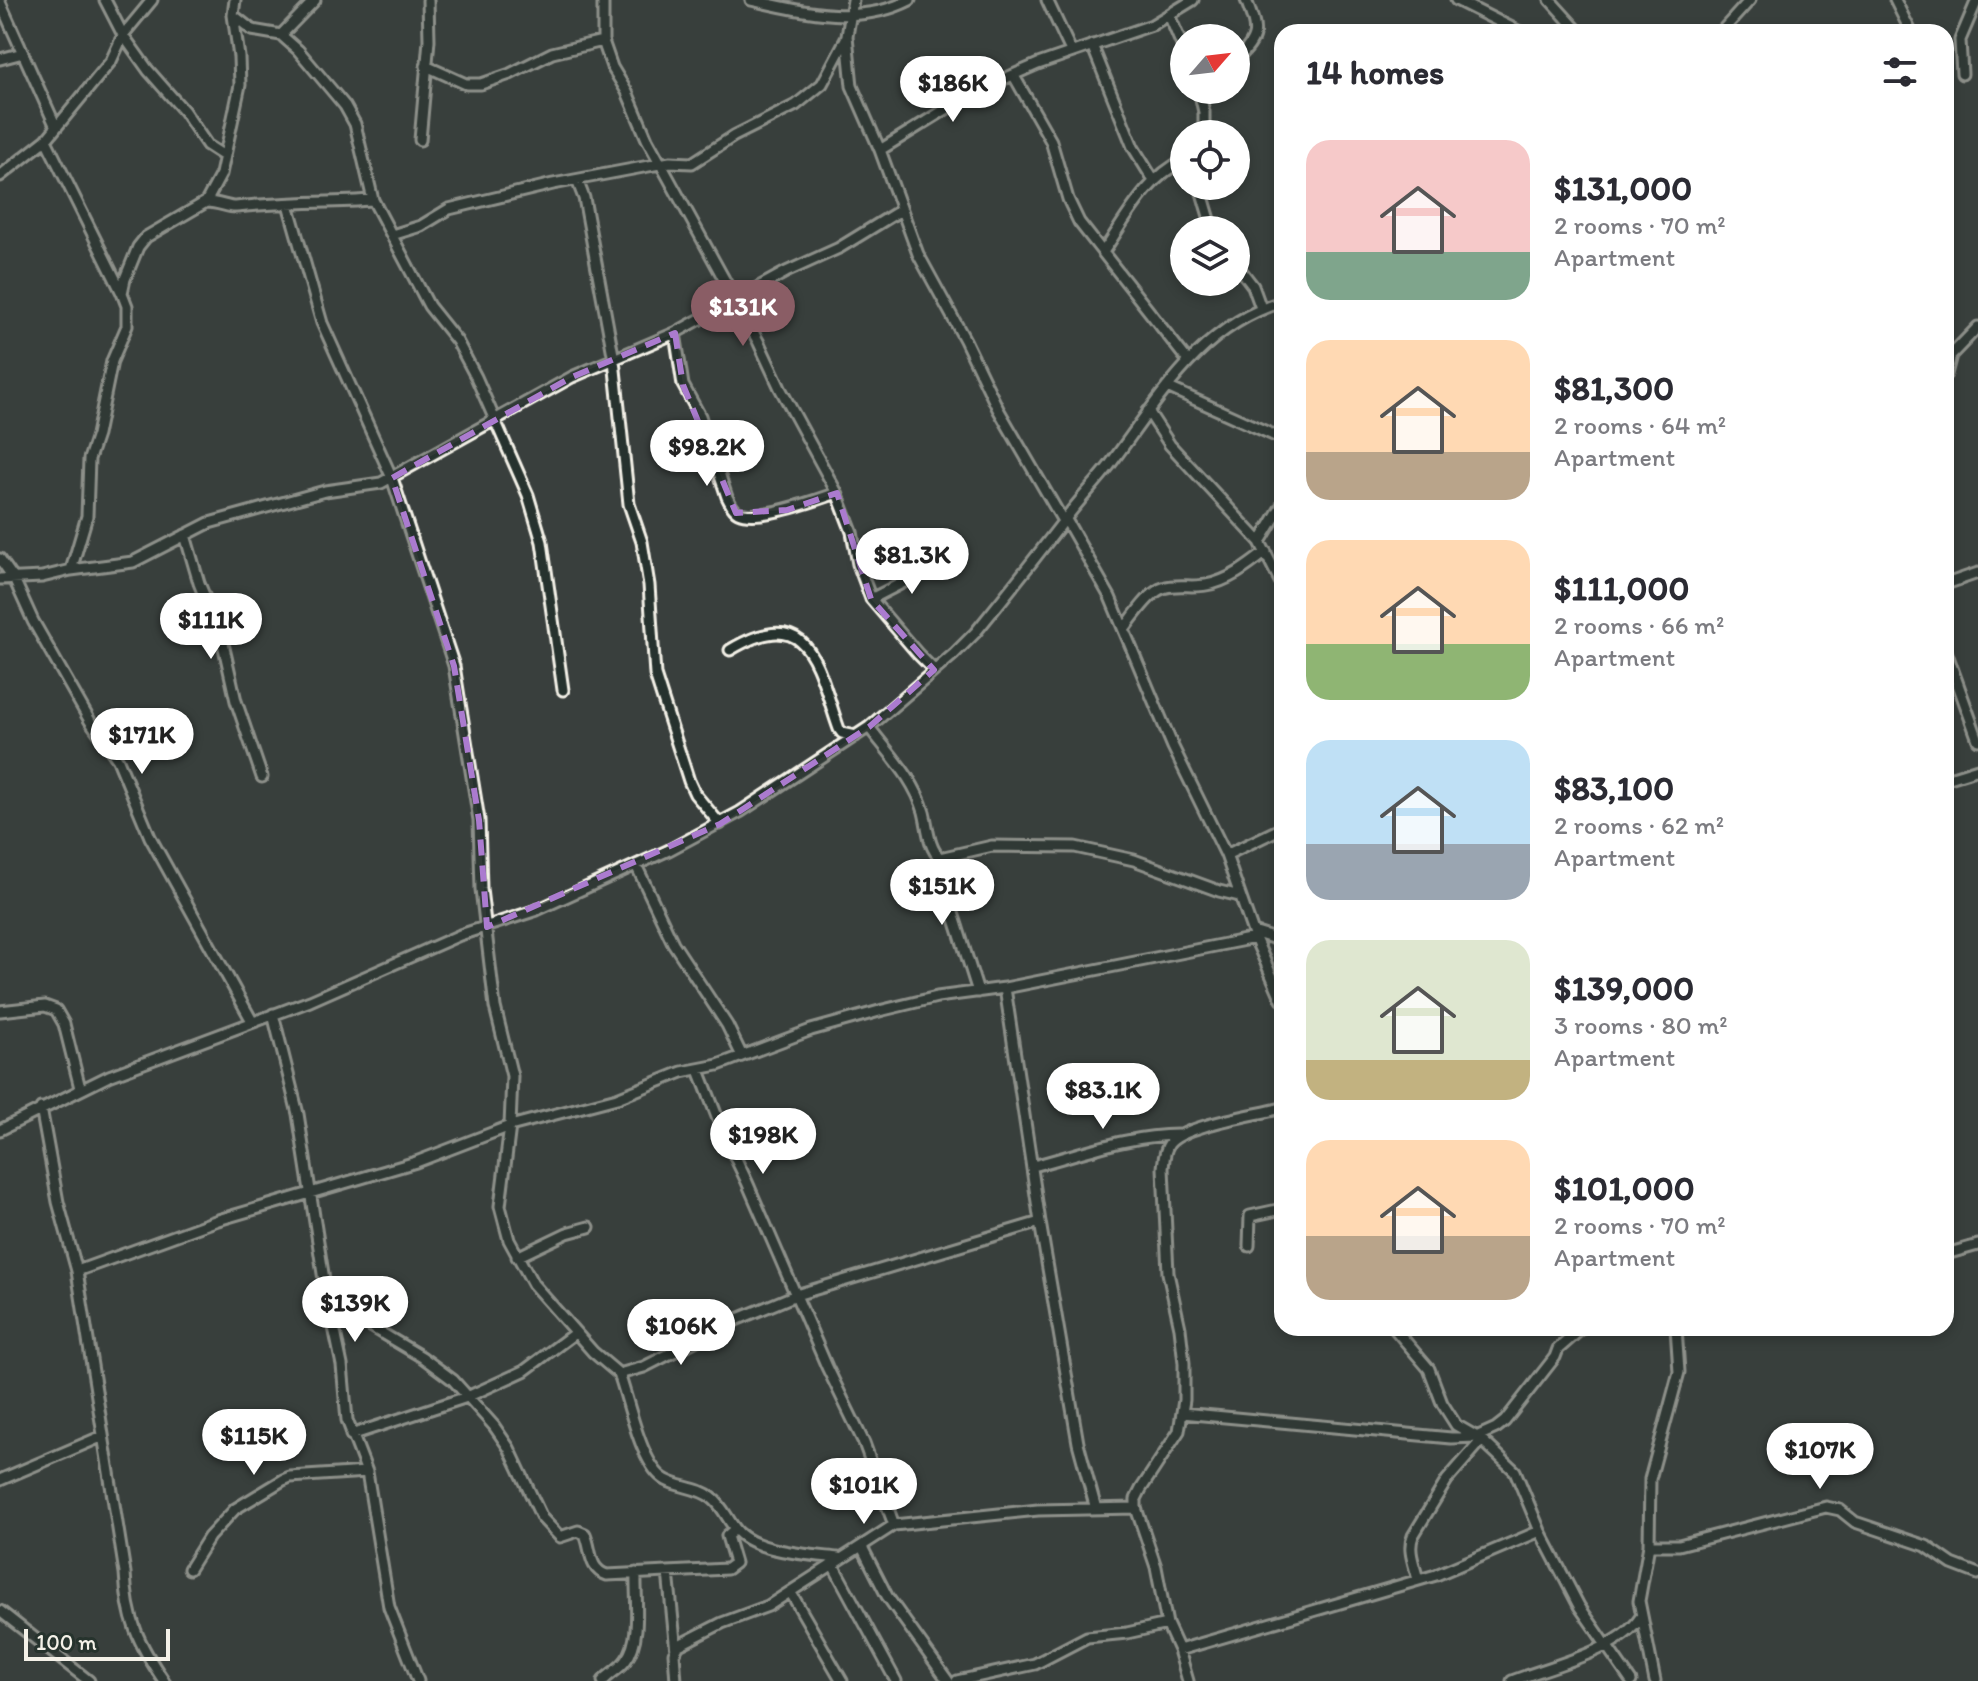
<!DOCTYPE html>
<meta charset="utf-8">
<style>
:root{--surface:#fff;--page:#f7f7f7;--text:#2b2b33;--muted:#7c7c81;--accent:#8a5d65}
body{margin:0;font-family:Itim,sans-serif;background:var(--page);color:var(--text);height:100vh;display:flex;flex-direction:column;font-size:30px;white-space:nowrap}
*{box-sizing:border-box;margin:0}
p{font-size:26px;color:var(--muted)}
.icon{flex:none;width:44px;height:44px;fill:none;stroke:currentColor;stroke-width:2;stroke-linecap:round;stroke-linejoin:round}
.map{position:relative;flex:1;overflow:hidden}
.sheet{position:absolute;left:1274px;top:24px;width:680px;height:1312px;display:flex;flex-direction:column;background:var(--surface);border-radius:24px;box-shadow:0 4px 12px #0003}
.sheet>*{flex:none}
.needle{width:52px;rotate:62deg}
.controls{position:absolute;left:1170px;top:24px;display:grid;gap:16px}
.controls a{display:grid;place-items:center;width:80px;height:80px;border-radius:50%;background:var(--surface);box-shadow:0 4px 12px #0003;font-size:40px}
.scale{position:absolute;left:24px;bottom:20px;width:146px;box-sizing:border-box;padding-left:8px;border:4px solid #f4f1e8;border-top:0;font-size:22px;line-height:28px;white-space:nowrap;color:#f4f1e8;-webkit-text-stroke:6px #26332d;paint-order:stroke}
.price{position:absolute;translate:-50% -68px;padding:0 18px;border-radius:28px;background:#fff;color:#222;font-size:26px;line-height:52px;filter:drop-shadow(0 2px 4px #0008)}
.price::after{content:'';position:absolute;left:50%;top:48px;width:24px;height:18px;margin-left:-12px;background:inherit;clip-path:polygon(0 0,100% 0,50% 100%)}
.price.active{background:var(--accent);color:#fff}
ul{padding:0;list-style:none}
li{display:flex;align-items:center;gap:24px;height:200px;padding:0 32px}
li span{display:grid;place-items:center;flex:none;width:224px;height:160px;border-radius:24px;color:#555}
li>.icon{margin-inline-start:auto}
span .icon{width:96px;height:96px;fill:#fffc;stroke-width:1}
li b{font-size:34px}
h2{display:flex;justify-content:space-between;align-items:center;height:96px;padding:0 32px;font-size:34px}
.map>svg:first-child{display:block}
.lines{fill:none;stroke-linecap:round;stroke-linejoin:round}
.street-casing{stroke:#f4f1e8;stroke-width:15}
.street{stroke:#26332d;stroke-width:9}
.marked{fill:none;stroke:#ab7bcf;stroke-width:6;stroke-dasharray:16 10;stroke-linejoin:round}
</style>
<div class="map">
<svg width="1978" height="1681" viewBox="0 0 1978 1681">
<rect width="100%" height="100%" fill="#393f3d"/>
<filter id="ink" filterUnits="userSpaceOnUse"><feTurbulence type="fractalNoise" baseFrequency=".0125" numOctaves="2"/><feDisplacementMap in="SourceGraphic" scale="16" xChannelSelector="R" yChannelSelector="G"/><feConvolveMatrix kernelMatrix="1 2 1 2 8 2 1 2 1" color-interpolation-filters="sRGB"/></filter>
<g filter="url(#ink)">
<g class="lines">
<defs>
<path id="street" d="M105 0 123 35 148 70 184 111 207 145 224 156
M603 0V41L612 67 627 92 647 139 758 341 780 388 837 493 852 532 858 564 871 599 918 654 934 670
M751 0C804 12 859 26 910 0
M853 0 847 36 852 86 880 150 918 254 965 340 998 409 1063 521
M1047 0 1071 51
M1456 0 1520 32
M1550 0 1579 32
M1895 0 1911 32
M0 2 56 127
M233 15 252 30 281 35 298 50 345 106 355 124 373 200 429 306 457 341 476 377 528 495 542 542 563 690
M1169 15 1184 50
M1721 32 1750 0
M281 35 315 0
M1092 45 1133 147 1154 181
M0 59 23 53
M1236 60C1261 37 1257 30 1246 0
M426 66 466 84H481L510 74 552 53 603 41
M1962 74 1960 40 1977 0
M1014 76 1051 141 1068 199 1079 222 1188 361
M1199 90 1204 112V134
M46 140 122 293
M420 140 429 40 428 0
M880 150 972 93 1038 64 1152 25 1193 0
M0 176 46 140 111 61 123 35 152 0
M577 180 584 198 614 360 629 504 642 542 649 585 655 675 689 781 695 794 720 824
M1200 186 1213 230
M206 202C218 202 230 208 236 207 281 202 327 203 373 200
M288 204 322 323 392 478 454 666 479 820 481 889 495 1007 512 1076 510 1126 500 1206 509 1240 533 1284 593 1352 619 1374 644 1367 738 1319 796 1295 1040 1222
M392 235 421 226 449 209 553 184 670 162 692 163 734 136 796 105 822 84 847 37
M1103 252C1126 219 1146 178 1184 160
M1236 264 1253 286 1261 308
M675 333 683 385 700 416 727 497C730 502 732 509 738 512 758 522 816 500 837 493
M1946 374 1951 355 1978 327
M1167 387 1282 439
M1148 411 1170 445 1260 542 1282 585
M1065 518 1110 597 1173 747 1226 855 1255 938 1282 1000
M185 535 199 583 222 639 236 701 262 777
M1260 542 1282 505
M0 559 14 579 33 621 90 721 118 760 150 837 252 1021
M71 570 87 516 89 459 97 435 112 361 127 326V306L122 293 125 279 138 247 146 237 206 202 221 174 240 85 239 57 233 15 235 0
M0 579 42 577 71 570 133 562 209 523 325 491 381 483 572 377 675 333 786 272 839 248 901 210
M1946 584 1978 573
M871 599 939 564
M1124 629C1134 616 1144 600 1157 591 1170 582 1190 588 1206 585 1229 581 1248 566 1266 552
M730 650C812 601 817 668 839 729L842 733 856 736
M1946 651 1978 740
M869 727C890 755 914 778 924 812 928 827 928 847 940 858L992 846 1075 847 1134 860 1219 891 1240 896
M1946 779 1978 769
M1226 855 1282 828
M940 858 942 878 978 992
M636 865 673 943 727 1025 742 1056
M1253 932 1282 941
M1005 988 1040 1222 1078 1443 1096 1509
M0 1011 45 1006 56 1010 64 1024 80 1088
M273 1014 298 1114 324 1280 342 1365 347 1420 367 1472 389 1607 418 1681
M699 1070 723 1132 747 1182 827 1367 864 1443 894 1525
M41 1108 58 1202 77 1271 125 1573C127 1619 138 1643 164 1681
M0 1130 109 1076 310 1001 460 935 537 910 669 850 740 812 869 727 954 654 975 633C1006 595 1036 557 1066 518 1079 500 1095 484 1109 466 1158 401 1199 326 1282 302
M1033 1166C1080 1154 1129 1135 1178 1135
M1249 1246 1250 1216 1282 1209
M1946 1254 1978 1245
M517 1257 567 1233 589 1227
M77 1271 218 1220 416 1162 510 1126 617 1098 682 1072 718 1065 811 1030 883 1010 937 997 1005 988 1255 938
M331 1303 422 1357 453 1380 494 1426 509 1448 542 1518 560 1537 578 1531 585 1534C592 1550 588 1569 607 1575L727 1569 735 1563 727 1536 735 1529
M1394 1328 1429 1369 1442 1403 1456 1425 1482 1440 1515 1471 1540 1531 1579 1606 1631 1681
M619 1374C629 1401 641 1467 666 1480 680 1488 699 1487 712 1498 724 1507 728 1522 738 1532 757 1552 812 1555 838 1558
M1182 1413 1451 1438 1476 1437 1496 1428 1505 1421 1555 1357 1558 1349 1582 1328
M351 1435 467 1397 524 1371 575 1333
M0 1480 103 1436
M1649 1545H1679L1826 1507 1840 1510 1855 1522 1926 1546 1952 1564 1978 1574
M862 1547 887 1596 948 1681
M832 1563 896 1681
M189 1569 209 1537 235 1509 283 1480 290 1477 367 1472
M668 1572 676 1651
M1418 1580C1415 1566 1407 1550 1413 1536L1447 1480 1482 1440
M791 1593 842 1681
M0 1611 89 1681
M1179 1650 1436 1575 1540 1531
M603 1681C610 1673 620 1669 626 1660 642 1639 635 1599 636 1573
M676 1681 674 1653 679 1645 722 1623 768 1606 894 1525 1038 1510 1136 1508
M957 1681 1035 1664 1087 1637 1127 1633 1167 1624
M1188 1681 1179 1650 1167 1624 1156 1567 1136 1508V1499L1141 1489 1179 1431 1184 1400V1363L1180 1328 1168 1273 1163 1168C1164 1160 1164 1151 1169 1144 1183 1125 1257 1115 1282 1108
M1512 1681C1547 1667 1619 1651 1640 1618
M1655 1681 1639 1601 1649 1545 1650 1479 1679 1372 1676 1328"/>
</defs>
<use href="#street" class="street-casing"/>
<use href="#street" class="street"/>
</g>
</g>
<path d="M0 0H1978V1681H0ZM675 333 683 385 736 513 787 510 837 493 871 599 934 670 869 727 720 824 487 927 479 820 454 666 392 478 572 377Z" fill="#393f3d" fill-opacity=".55" fill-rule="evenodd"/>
<path class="marked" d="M675 333 683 385 736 513 787 510 837 493 871 599 934 670 869 727 720 824 487 927 479 820 454 666 392 478 572 377Z"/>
</svg>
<div class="controls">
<a><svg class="needle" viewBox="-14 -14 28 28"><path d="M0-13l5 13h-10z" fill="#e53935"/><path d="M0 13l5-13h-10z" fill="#7c7c81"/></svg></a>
<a><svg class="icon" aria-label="locate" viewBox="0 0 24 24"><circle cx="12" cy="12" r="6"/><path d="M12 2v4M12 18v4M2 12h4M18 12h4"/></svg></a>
<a><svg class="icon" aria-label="layers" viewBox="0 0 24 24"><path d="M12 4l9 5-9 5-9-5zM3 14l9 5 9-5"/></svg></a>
</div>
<div class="scale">100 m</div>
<b class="price" style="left:953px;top:124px">$186K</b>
<b class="price active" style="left:743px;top:348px">$131K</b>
<b class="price" style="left:707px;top:488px">$98.2K</b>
<b class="price" style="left:912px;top:596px">$81.3K</b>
<b class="price" style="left:211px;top:661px">$111K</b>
<b class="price" style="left:142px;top:776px">$171K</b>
<b class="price" style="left:942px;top:927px">$151K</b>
<b class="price" style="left:1103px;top:1131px">$83.1K</b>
<b class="price" style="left:763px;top:1176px">$198K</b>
<b class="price" style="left:355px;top:1344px">$139K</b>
<b class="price" style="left:681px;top:1367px">$106K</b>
<b class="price" style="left:254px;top:1477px">$115K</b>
<b class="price" style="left:1820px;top:1491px">$107K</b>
<b class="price" style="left:864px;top:1526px">$101K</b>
<section class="sheet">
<h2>14 homes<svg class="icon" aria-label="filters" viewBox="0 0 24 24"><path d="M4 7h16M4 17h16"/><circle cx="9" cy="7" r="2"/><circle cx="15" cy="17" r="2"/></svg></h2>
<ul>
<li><span style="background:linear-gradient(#f6c9c9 70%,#7fa58c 0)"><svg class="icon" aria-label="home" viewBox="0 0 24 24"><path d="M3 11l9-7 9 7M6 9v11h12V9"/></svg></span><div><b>$131,000</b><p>2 rooms · 70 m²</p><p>Apartment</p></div></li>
<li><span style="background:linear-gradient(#ffd9b3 70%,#b9a48a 0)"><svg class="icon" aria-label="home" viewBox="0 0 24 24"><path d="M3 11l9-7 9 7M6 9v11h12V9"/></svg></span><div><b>$81,300</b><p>2 rooms · 64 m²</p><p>Apartment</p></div></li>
<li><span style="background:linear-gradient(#ffd9b3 65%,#8fb573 0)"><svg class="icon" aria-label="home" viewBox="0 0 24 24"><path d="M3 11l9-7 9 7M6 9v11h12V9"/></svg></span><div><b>$111,000</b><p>2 rooms · 66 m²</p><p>Apartment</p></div></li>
<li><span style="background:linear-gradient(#bfe0f5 65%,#9aa5b1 0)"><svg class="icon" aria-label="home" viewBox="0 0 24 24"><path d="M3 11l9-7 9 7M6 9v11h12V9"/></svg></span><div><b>$83,100</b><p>2 rooms · 62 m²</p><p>Apartment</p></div></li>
<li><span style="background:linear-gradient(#dfe7d0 75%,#c2b280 0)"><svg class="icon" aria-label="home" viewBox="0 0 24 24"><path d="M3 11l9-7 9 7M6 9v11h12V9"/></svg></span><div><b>$139,000</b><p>3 rooms · 80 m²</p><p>Apartment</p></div></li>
<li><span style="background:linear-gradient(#ffd9b3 60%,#b9a48a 0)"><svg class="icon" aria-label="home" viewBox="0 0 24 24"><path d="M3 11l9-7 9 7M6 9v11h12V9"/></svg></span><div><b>$101,000</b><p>2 rooms · 70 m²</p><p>Apartment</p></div></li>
</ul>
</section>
</div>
